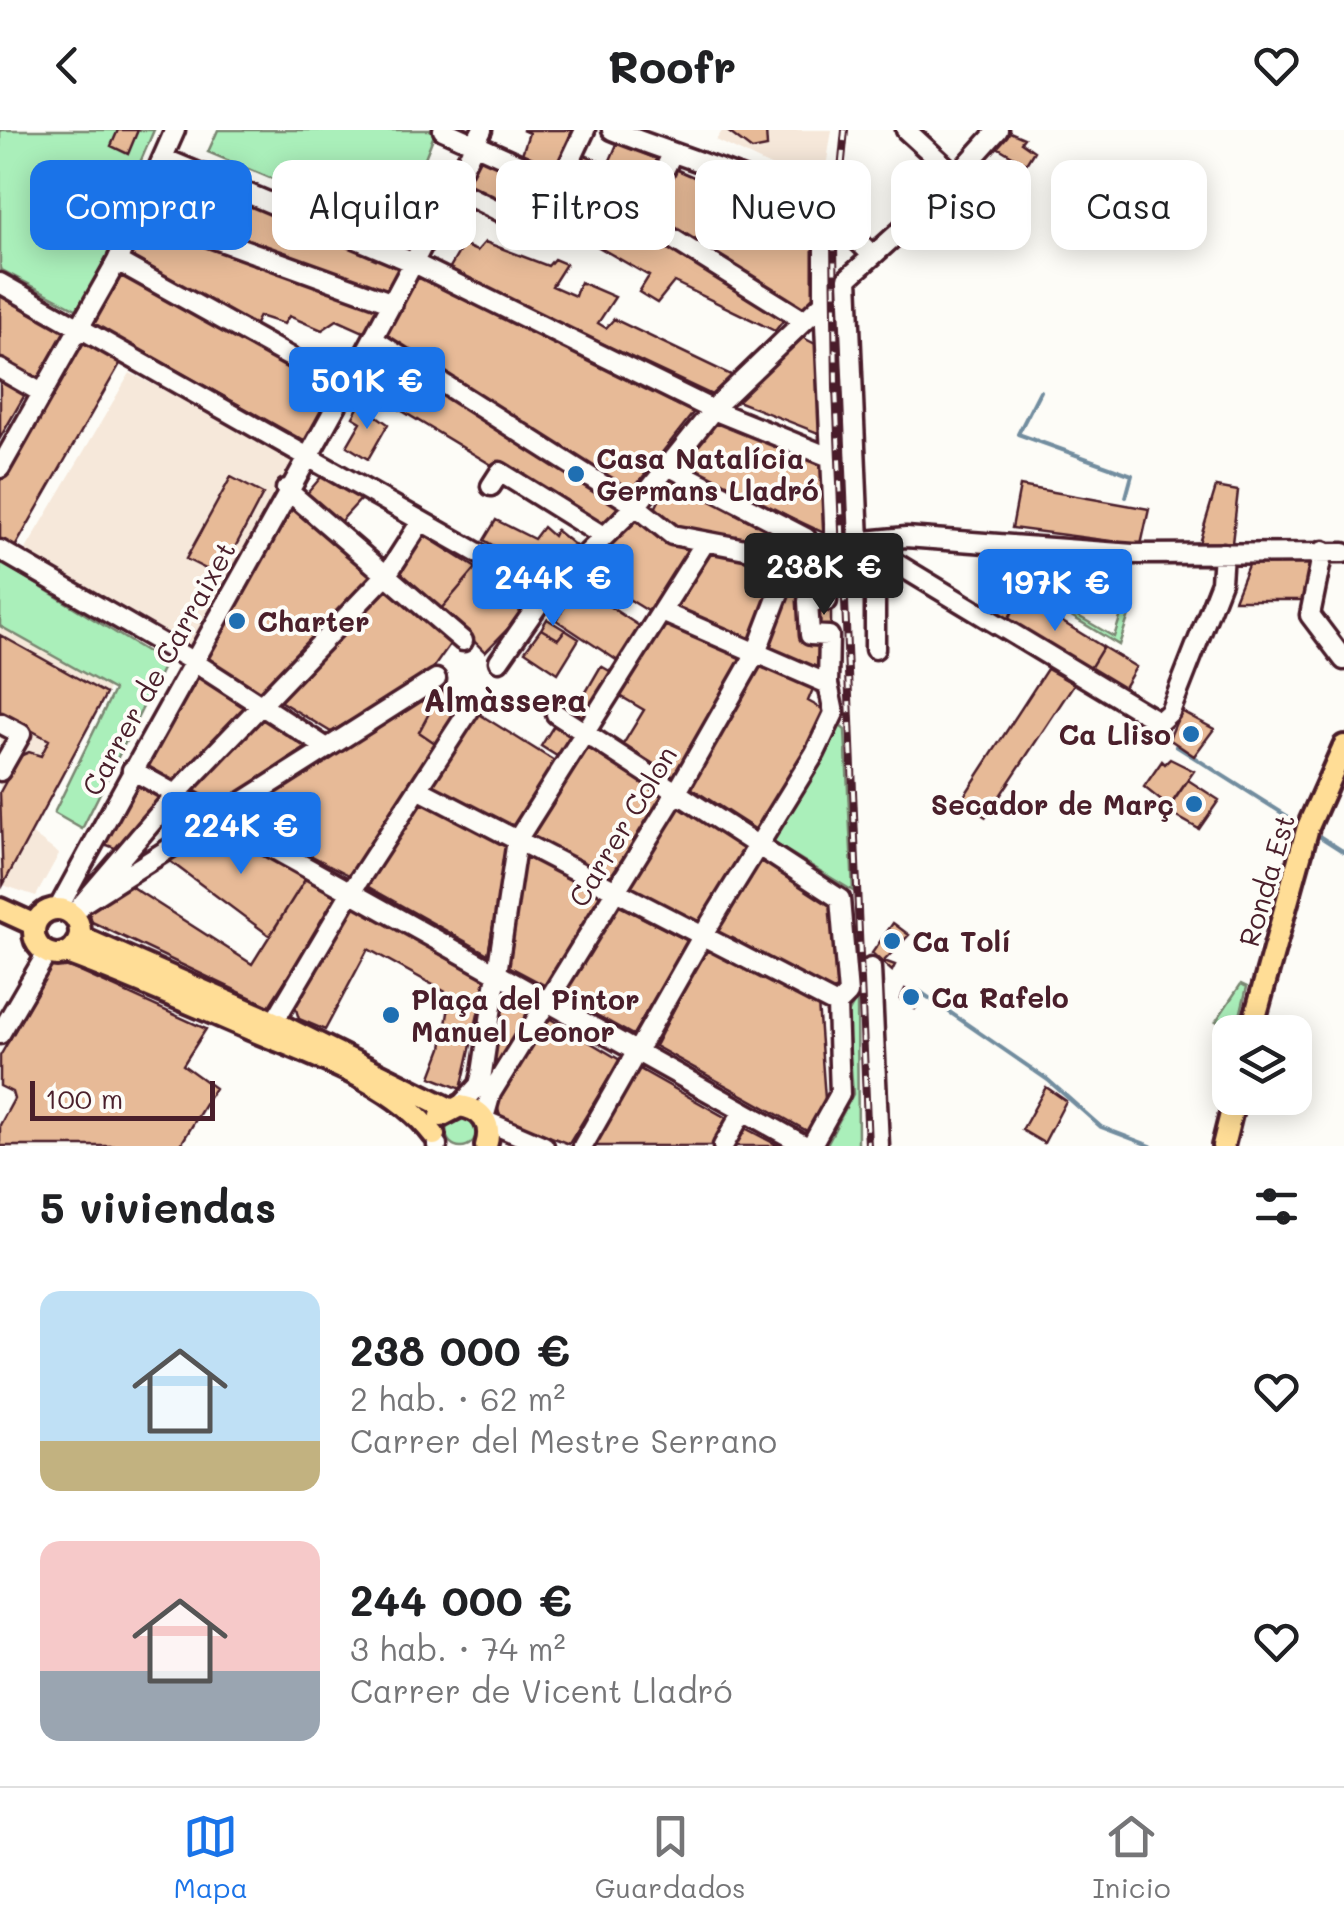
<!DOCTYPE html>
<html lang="es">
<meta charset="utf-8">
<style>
:root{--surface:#fff;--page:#f6f6f6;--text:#202124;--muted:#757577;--line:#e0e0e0;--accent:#1a73e8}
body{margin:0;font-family:Mali,sans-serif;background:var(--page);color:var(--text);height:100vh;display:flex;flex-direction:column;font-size:38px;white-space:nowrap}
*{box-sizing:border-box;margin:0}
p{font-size:32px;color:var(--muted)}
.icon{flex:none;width:55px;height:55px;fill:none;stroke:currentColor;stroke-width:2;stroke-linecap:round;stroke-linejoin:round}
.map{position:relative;height:1016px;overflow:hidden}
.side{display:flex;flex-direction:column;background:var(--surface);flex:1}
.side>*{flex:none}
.banner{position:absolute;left:30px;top:30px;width:1285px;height:90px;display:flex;gap:20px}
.tools{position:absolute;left:1212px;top:885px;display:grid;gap:20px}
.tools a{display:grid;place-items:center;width:100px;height:100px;border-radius:20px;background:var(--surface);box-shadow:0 5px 25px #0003;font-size:50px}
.scale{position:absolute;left:30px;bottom:25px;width:185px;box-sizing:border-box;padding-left:10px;border:5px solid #4a1f2b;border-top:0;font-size:28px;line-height:35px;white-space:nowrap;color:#4a1f2b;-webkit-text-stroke:8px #fdfcf7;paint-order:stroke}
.price{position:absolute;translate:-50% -85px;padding:0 22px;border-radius:10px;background:var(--accent);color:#fff;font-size:32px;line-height:65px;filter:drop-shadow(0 2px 5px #0008)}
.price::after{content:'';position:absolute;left:50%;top:60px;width:30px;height:22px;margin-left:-15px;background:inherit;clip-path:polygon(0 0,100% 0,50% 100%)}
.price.current{background:#222;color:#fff}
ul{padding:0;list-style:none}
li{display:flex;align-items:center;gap:30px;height:250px;padding:0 40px}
li span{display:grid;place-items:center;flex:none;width:280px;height:200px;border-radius:20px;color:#555}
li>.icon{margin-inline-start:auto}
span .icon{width:120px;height:120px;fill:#fffc;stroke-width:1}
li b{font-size:42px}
h2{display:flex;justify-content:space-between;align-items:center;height:120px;padding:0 40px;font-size:42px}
.pill{padding:0 35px;border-radius:20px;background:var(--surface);box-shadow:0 5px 25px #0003;font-size:35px;line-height:90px}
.pill.current{background:var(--accent);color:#fff}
header{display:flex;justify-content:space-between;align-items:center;height:130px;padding:0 40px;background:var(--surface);font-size:45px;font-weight:800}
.tabs{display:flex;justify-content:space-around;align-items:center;height:140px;border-top:2px solid var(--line);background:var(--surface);font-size:28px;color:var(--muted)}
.tabs a{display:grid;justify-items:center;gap:5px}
.tabs .current{color:var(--accent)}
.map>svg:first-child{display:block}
.built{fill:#f6e8da}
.green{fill:#aaefba;stroke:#7a8772;stroke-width:2.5;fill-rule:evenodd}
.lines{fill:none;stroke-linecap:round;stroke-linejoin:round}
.stream{stroke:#728d9f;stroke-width:4}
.building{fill:#e7ba97;stroke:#4a1f2b;stroke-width:2.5}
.minor-casing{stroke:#4a1f2b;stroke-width:25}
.major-casing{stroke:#4a1f2b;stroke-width:28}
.minor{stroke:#fdfcf7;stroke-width:18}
.major{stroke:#ffdd96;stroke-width:20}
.rail-casing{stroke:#4a1f2b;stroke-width:8}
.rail{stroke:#fdfcf7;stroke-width:4;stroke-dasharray:11;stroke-linecap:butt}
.poi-dot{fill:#1f6fb2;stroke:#fdfcf7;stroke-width:4}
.labels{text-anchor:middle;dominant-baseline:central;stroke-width:8;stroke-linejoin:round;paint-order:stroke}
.poi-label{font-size:28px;font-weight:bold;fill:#4a1f2b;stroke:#fdfcf7;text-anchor:start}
.street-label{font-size:28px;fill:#4a1f2b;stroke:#fdfcf7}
.quarter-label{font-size:32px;font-weight:bold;fill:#4a1f2b;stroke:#fdfcf7}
</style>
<header><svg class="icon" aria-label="back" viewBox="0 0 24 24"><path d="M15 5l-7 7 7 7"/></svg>Roofr<svg class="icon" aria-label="heart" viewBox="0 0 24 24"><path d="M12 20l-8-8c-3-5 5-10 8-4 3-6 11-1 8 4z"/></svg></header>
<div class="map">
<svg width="1344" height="1016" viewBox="0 0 1344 1016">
<rect width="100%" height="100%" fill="#fdfcf7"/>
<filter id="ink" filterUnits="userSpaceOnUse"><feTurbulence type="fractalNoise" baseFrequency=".01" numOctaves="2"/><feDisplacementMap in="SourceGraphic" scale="20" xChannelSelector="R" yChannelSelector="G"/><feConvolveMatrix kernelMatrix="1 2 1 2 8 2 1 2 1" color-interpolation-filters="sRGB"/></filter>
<g filter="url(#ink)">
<path class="built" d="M723 0H832L826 37 799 55 793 47 716 10Z
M130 243 298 326 190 520 25 421Z
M0 496 110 557 31 703 59 724 36 766 3 755 0 760Z"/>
<path class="green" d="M0 0H154L139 35 146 40 98 144 101 147 80 181 0 139Z
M218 0H436L396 101 208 22Z
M0 432 165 533 82 699 54 683 114 560 0 496Z
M1056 467 1133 473 1119 515 1053 475ZM1076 474 1123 478 1114 507 1073 483Z
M839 595 845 600 853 761 771 711Z
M1241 854 1247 857 1236 902 1216 891Z
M857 868 858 1016H826L853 964 847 886Z
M446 1002a15 15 0 1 1 30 0a15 15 0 1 1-30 0Z"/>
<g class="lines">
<path class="stream" d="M1040 261 1018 304 1132 345 1126 367
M1176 616 1298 693
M1319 706 1344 722
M919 861 1048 950 1101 997 1151 1016"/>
</g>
<path class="building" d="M118 0H138L128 24 111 16Z
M522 0H578L559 40 522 24 529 3Z
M726 0H766L767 17 752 20Z
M1005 0 1024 8 1021 12 1034 21 1026 34 992 14Z
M618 12 659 30 638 77 570 47 580 23 608 35Z
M477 25 532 49 515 84 461 58Z
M167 35 405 136 390 166 149 80Z
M673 38 821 102 819 161 799 186 650 87Z
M572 66 639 96 786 187 775 201 674 152 657 173 639 162 649 146 557 93Z
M145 88 384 174 368 204 337 190 322 200 289 186 284 194 259 186 254 196 127 126Z
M485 112 548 136 554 129 566 134 552 156 575 166 580 152 615 167 598 193 606 198 614 189 733 246 714 266 448 141 463 115 477 121Z
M123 137 334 258 306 312 90 192Z
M417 142 697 278 631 362 383 209Z
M0 166 67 201 39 255 0 234Z
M796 204 819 216 823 305 732 269Z
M79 211 121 232 15 417 0 409V351Z
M375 219 621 373 599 400 356 253Z
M0 248 26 263 0 308Z
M360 274 388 294 368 329 347 316 361 292 353 287Z
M714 289 824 333 828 405 680 335Z
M322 346 361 369 338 394 304 367Z
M671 346 791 404 783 419 690 406 653 383Z
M231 347 263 364 220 446 186 429Z
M1020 356 1149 379 1141 415 1012 398Z
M1216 357 1238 361 1232 413H1199Z
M292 375 376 442 263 564 202 527Z
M634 381 696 416 653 484 583 441Z
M496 390 534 409 543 397 553 406 556 400 577 417 554 444 543 446 484 410Z
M422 404 476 438 441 479 398 440Z
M707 420 783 431 752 516 669 481Z
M821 427 823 465 805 468 808 510H827V534L815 543 764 521 798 429Z
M1009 428 1123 437 1121 465 1024 457 1008 490 991 480Z
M1250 430H1310L1307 470H1234Z
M476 438 532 474 485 522 441 479Z
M390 455 453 510 429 544 331 602 278 570Z
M578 456 644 499 621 533 556 490Z
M1022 467 1103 517 1089 540 1007 491Z
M831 474V502L816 501V475Z
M547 489 565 500 558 509 541 499Z
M665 490 747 527 676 647 622 616 644 580 617 564Z
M541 499 558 509 565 500 579 509 558 543 525 521Z
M0 505 106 564 3 755 0 662 20 626 29 622 41 626 49 610 0 583Z
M1103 517 1136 537 1122 561 1089 540Z
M761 531 815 554 808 571 826 581 810 618 758 701 688 656Z
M601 536 613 543 586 589 575 581Z
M1047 539 1074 554 986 687 961 671Z
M197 546 251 576 179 657 142 634Z
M436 556 466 574 351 746 234 686Z
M441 561 464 574 438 615 419 602Z
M1181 581 1214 599 1194 626 1169 609Z
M476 582 556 632 512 704 429 657Z
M265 585 310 614 220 675 194 660Z
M556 592 575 604 560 628 541 616Z
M588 613 668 661 608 750 527 707Z
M1170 629 1194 641 1169 677 1144 657 1162 631 1165 634Z
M1188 650 1219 670 1199 699 1167 681Z
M134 653 161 666 117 719 102 713Z
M419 669 508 713 488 824 365 755Z
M680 669 751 714 701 796 627 757Z
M216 697 306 748 270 806 167 729Z
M525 722 602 764 550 858 503 833Z
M762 724 833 770 839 858 830 862 715 803Z
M306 748 339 766 269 876 92 792 88 777 127 754 252 834Z
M353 775 486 849 461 959 431 947 442 918 451 865 368 819 325 900 299 889 295 876Z
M617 775 688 811 633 905 562 866Z
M893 793 909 805 884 831 895 835 892 841 872 823Z
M706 817 818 873 825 969 809 1002 655 916Z
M53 834H63L206 899 183 935 215 958 180 1016H0V995L14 969 12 962 0 956V926Z
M500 858 534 877 497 943 487 936Z
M905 859 922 869 915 879 900 869Z
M547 887 620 930 569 1014 500 987 496 970Z
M636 937 728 989 712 1016H591Z
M1046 957 1066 971 1044 1013 1022 1000Z
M743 997 779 1016H733Z"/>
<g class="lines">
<defs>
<path id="minor" d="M443 0 641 89 803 190
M612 0C685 30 824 65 872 126
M906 0 956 46
M163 28 414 133 713 280 832 328
M560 53 585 0
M452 58 517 90 539 43
M140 82 393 173
M824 86V172L835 414
M641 89 672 24
M117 131 346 258
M0 153 547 462
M373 209 636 376 672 405 782 426H793L798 404
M0 239 42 263
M670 337 806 408
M0 338 117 131 175 0
M491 356 500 342 603 406
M286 359 463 511
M864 414 1159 592 1170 582 1221 452 1223 423
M0 420 194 532 327 618
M1323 421 1310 485 1344 530
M662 482 828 554
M875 519V441L859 411 848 148 936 69 998 0
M499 531 547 462 636 376 718 274 824 172
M556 584 840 769 848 864 837 875 840 964 811 1016
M0 593 21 604 0 641
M132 640 806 1016
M420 660 837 875
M82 774 176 664 388 443 420 393
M58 779C198 519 349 264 482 0
M74 786 82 774 436 549
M871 838 879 1016
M273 902 274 892 351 762 472 576
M0 904 47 823
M460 976 479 955 482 943 517 710 704 414
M484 988 491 963 678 660 756 523 793 426 835 414 906 407 1133 424 1344 423
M486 991 544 1016
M437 1016V1015
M583 1016 703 805 815 623 834 583 828 554 829 506 810 505 808 471H827L826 417
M723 1016 743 981"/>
<path id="major" d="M0 779 35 795
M34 802a23 23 0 1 1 46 0a23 23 0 1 1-46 0Z
M80 807 274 892 450 979
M67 823C130 846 189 873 250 899 311 925 393 951 434 1005
M1251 902 1308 697 1344 616
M441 986 460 976C482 979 493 994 486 1016
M1223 1016 1235 968"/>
</defs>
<use href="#minor" class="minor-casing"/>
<use href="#major" class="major-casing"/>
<use href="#minor" class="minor"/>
<use href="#major" class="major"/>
<defs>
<path id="rail" d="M845 0 834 112 836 258 868 1016"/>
</defs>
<use href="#rail" class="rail-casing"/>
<use href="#rail" class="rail"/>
</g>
</g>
<g class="poi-dot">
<circle cx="576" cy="344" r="10"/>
<circle cx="237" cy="491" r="10"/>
<circle cx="1191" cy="604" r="10"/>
<circle cx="1194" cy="674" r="10"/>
<circle cx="892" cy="811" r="10"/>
<circle cx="911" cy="867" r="10"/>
<circle cx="391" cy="885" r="10"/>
</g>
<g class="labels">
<g class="poi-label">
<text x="596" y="328">Casa Natalícia<tspan x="596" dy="32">Germans Lladró</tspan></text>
<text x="257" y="491">Charter</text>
<text x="1171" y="604" text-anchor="end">Ca Lliso</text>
<text x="1174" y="674" text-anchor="end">Secador de Març</text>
<text x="912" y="811">Ca Tolí</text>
<text x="931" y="867">Ca Rafelo</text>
<text x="411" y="869">Plaça del Pintor<tspan x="411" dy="32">Manuel Leonor</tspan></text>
</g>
<g class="street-label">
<text transform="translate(158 538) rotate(-61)">Carrer de Carraixet</text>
<text transform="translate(622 696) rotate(-59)">Carrer Colon</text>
<text transform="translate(1266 750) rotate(-74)">Ronda Est</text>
</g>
<g class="quarter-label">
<text x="505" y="569">Almàssera</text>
</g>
</g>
</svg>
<div class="tools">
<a><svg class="icon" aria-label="layers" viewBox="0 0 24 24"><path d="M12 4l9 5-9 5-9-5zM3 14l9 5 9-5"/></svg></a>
</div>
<div class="scale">100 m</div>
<b class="price" style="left:367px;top:302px">501K €</b>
<b class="price current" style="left:824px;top:488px">238K €</b>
<b class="price" style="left:553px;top:499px">244K €</b>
<b class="price" style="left:1055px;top:504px">197K €</b>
<b class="price" style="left:241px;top:747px">224K €</b>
<div class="banner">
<a class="pill current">Comprar</a>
<a class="pill">Alquilar</a>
<a class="pill">Filtros</a>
<a class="pill">Nuevo</a>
<a class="pill">Piso</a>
<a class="pill">Casa</a>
</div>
</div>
<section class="side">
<h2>5 viviendas<svg class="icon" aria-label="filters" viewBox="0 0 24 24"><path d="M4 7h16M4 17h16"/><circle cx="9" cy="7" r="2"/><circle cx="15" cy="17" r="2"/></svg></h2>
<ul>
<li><span style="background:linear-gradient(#bfe0f5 75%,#c2b280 0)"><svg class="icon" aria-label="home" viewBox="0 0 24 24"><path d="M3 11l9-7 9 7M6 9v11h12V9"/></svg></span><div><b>238 000 €</b><p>2 hab. · 62 m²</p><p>Carrer del Mestre Serrano</p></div><svg class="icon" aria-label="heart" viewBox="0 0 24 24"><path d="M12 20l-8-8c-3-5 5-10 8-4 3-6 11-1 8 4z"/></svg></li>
<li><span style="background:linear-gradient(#f6c9c9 65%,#9aa5b1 0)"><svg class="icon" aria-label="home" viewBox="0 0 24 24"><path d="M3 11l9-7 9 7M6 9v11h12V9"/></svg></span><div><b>244 000 €</b><p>3 hab. · 74 m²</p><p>Carrer de Vicent Lladró</p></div><svg class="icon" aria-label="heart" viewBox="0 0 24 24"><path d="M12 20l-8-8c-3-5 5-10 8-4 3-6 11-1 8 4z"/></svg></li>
</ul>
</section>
<nav class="tabs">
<a class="current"><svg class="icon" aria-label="map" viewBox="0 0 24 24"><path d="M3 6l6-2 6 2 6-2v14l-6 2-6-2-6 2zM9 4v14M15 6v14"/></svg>Mapa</a>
<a><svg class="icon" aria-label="saved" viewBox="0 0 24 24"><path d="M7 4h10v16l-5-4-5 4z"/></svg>Guardados</a>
<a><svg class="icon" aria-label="home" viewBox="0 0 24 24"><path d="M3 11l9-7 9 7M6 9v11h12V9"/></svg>Inicio</a>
</nav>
